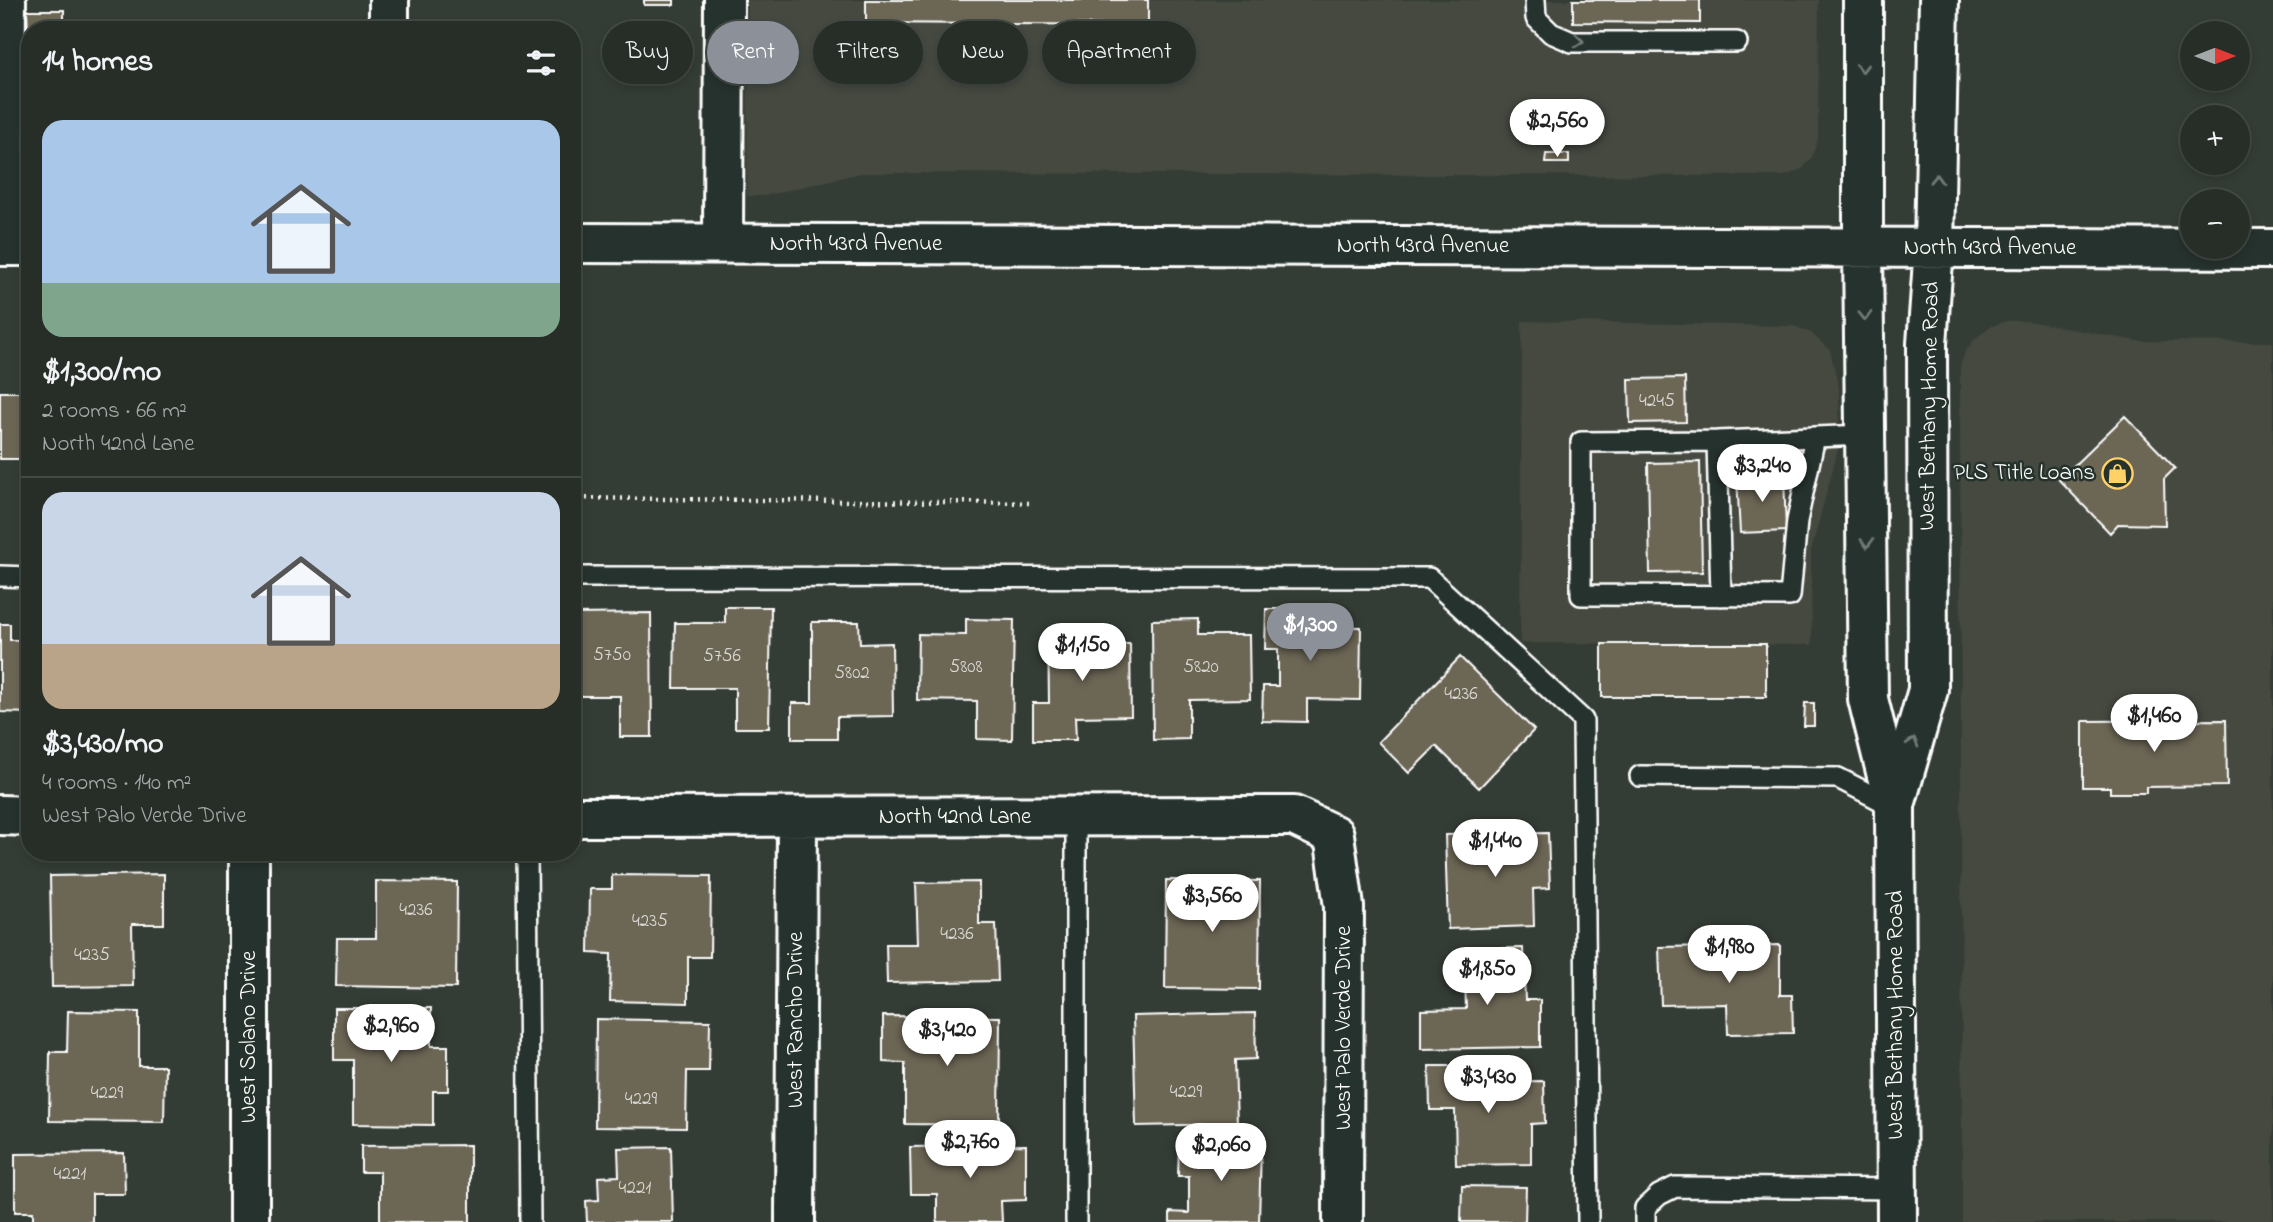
<!DOCTYPE html>
<meta charset="utf-8">
<style>
:root{--surface:#272e28;--page:#2f3630;--text:#f1f3f6;--muted:#a4a8a8;--line:#434a45;--accent:#8c9099}
body{margin:0;font-family:"Indie Flower",sans-serif;background:var(--page);color:var(--text);height:100vh;display:flex;flex-direction:column;font-size:26px;white-space:nowrap}
*{box-sizing:border-box;margin:0}
p{font-size:23px;color:var(--muted)}
.icon{flex:none;width:38px;height:38px;fill:none;stroke:currentColor;stroke-width:2;stroke-linecap:round;stroke-linejoin:round}
.map{position:relative;flex:1;overflow:hidden}
.panel{position:absolute;left:21px;top:21px;width:560px;height:840px;display:flex;flex-direction:column;background:var(--surface);border-radius:28px;box-shadow:0 4px 10px #0003,0 0 0 2px var(--line)}
.panel>*{flex:none}
.hud{position:absolute;left:602px;top:21px;width:665px;height:63px;display:flex;gap:14px}
.needle{width:46px;rotate:90deg}
.buttons{position:absolute;left:2180px;top:21px;display:grid;gap:14px}
.buttons a{display:grid;place-items:center;width:70px;height:70px;border-radius:50%;background:var(--surface);box-shadow:0 4px 10px #0003,0 0 0 2px var(--line);font-size:35px}
.price{position:absolute;translate:-50% -60px;padding:0 16px;border-radius:24px;background:#fff;color:#222;font-size:23px;line-height:46px;filter:drop-shadow(0 2px 4px #0008)}
.price::after{content:'';position:absolute;left:50%;top:42px;width:21px;height:16px;margin-left:-10px;background:inherit;clip-path:polygon(0 0,100% 0,50% 100%)}
.price.active{background:var(--accent);color:#fff}
ul{padding:0;list-style:none}
li{display:grid;align-content:center;gap:14px;height:371px;padding:0 21px}
li+li{border-top:2px solid var(--line)}
li span{display:grid;place-items:center;height:217px;border-radius:21px;color:#555}
li>.icon{margin-inline-start:auto}
span .icon{width:126px;height:126px;fill:#fffc;stroke-width:1}
li b{font-size:30px}
h2{display:flex;justify-content:space-between;align-items:center;height:84px;padding:0 21px;font-size:30px}
.chip{padding:0 24px;border-radius:32px;background:var(--surface);box-shadow:0 4px 10px #0003,0 0 0 2px var(--line);font-size:24px;line-height:63px}
.chip.active{background:var(--accent);color:#fff}
.map>svg:first-child{display:block}
.built{fill:#45493f}
.building{fill:#6c6655;stroke:#fff;stroke-width:2}
.lines{fill:none;stroke-linecap:round;stroke-linejoin:round}
.lane-casing{stroke:#fff;stroke-width:24}
.street-casing{stroke:#fff;stroke-width:44}
.secondary-casing{stroke:#fff;stroke-width:44}
.path{stroke:#fff;stroke-width:4.5;stroke-dasharray:2 5;stroke-linecap:butt}
.lane{stroke:#26332d;stroke-width:19}
.street{stroke:#26332d;stroke-width:38}
.secondary{stroke:#26332d;stroke-width:38}
.oneway{stroke:#727a76}
.labels{text-anchor:middle;dominant-baseline:central;stroke-width:5;stroke-linejoin:round;paint-order:stroke}
.number-label{font-size:19px;fill:#dad9d4}
.street-label{font-size:23px;fill:#fff;stroke:#26332d}
.poi-label{font-size:23px;fill:#fff;stroke:#26332d;text-anchor:end}
</style>
<div class="map">
<svg width="2273" height="1222" viewBox="0 0 2273 1222">
<rect width="100%" height="100%" fill="#343d35"/>
<filter id="ink" filterUnits="userSpaceOnUse"><feTurbulence type="fractalNoise" baseFrequency=".0143" numOctaves="2"/><feDisplacementMap in="SourceGraphic" scale="14" xChannelSelector="R" yChannelSelector="G"/><feConvolveMatrix kernelMatrix="1 2 1 2 8 2 1 2 1" color-interpolation-filters="sRGB"/></filter>
<g filter="url(#ink)">
<path class="built" d="M748 0H1819L1818 140 1812 157 1802 169 1785 176 861 173 764 196H747Z
M1522 321 1794 326 1811 333 1830 350 1839 388V446L1811 551 1812 645 1520 643Z
M2007 321H2027L2137 341 2273 342V1222H1962L1960 367 1965 352 1975 339 1989 327Z"/>
<path class="building" d="M644 0H674V5H644Z
M866 0H1148V25L866 23Z
M1573 0H1700V23L1573 22Z
M27 10H64V30H30V74Z
M1546 154H1569V163H1545Z
M1685 378 1686 422 1630 423 1629 379Z
M0 392H30V459H0Z
M2125 416 2175 468 2164 479 2165 525 2118 524 2110 533 2059 480Z
M1700 462 1702 572 1650 573 1648 463Z
M1784 476 1786 531 1740 533 1737 478Z
M725 607H771L769 728H735V688H674L675 623H725Z
M1266 609H1321V626L1361 627 1360 700 1307 699V722L1262 721 1263 686H1278V649H1265Z
M651 613 652 737H620V696H572V614Z
M966 619 1014 620 1012 740 977 739V701L917 700 918 634 966 635Z
M1198 619V635H1249L1250 699 1189 700V739L1153 740 1152 620Z
M812 622H859L860 644 892 643 893 716 837 717V739H792V703H812Z
M0 624H10V640H30V713L0 712Z
M1091 628V644H1130L1131 716 1075 717 1076 740H1033V703H1049L1048 629Z
M1602 644H1766V697H1602Z
M1460 657 1534 730 1479 788 1436 746 1409 773 1378 742Z
M1805 703H1814V726H1804Z
M2226 720 2227 786 2146 787V793H2110V787H2083V721Z
M1548 833 1550 888 1533 889 1534 926 1448 929 1445 835Z
M164 874V924H132L133 986 52 987 50 876Z
M612 875 711 876 710 957H688V1003L610 1001 611 954 589 953 590 889H612Z
M1166 880 1260 881 1259 989 1165 988Z
M376 881 457 882 456 988 336 986 337 938H376Z
M979 882V924H996L998 981 887 983 886 944H918L916 883Z
M1780 945V995H1792L1793 1033 1728 1034 1727 1004 1661 1005 1659 947Z
M1523 948 1525 1000H1540V1047L1421 1049V1010L1466 1009 1464 949Z
M334 1008H431V1046H448V1091H433V1125L353 1124V1060H334Z
M68 1011 139 1012V1066H165L164 1122 49 1121 50 1052H67Z
M1255 1013 1256 1059 1235 1060 1237 1124 1136 1126 1133 1016Z
M883 1016 1000 1017 999 1125 905 1124V1063L883 1062Z
M596 1019 710 1021 709 1071H687L686 1128 595 1127Z
M1429 1066H1470V1082L1544 1081 1545 1123 1531 1124V1164L1456 1165 1455 1110H1430Z
M470 1145V1222H380V1172H361V1146Z
M1026 1145V1200L1001 1201 1002 1222H937V1194H911L910 1147Z
M1179 1145 1261 1146 1259 1222H1170V1212L1189 1213V1176H1178Z
M671 1147 673 1222H587L586 1201 599 1200 598 1177 619 1176 618 1148Z
M124 1153 125 1194H92V1222H33V1212H15V1154Z
M1462 1186 1526 1187 1525 1222H1461Z"/>
<g class="lines">
<defs>
<path id="lane" d="M1535 0 1536 18 1551 33 1572 42H1737
M1815 437 1797 521 1790 596 1581 595V442L1717 441 1866 435
M1717 441 1721 596
M0 576 30 577
M572 577 1429 578 1583 720 1588 1222
M1640 776 1838 778 1894 807
M1076 816V1222
M527 852 530 1222
M1645 1222V1208L1659 1195 1675 1187 1897 1189"/>
<path id="street" d="M389 30V0
M723 243 724 0
M4 246 6 0
M0 815 30 816
M572 817 1294 816 1334 835 1344 907 1343 1222
M249 852V1222
M795 1222 797 817"/>
<path id="secondary" d="M1863 0V247L1868 699 1895 808 1897 1222
M572 243 2273 249
M0 246H30
M1895 805 1928 690 1927 344 1934 247 1939 0"/>
</defs>
<use href="#lane" class="lane-casing"/>
<use href="#street" class="street-casing"/>
<use href="#secondary" class="secondary-casing"/>
<path class="path" d="M572 498 1034 503"/>
<use href="#lane" class="lane"/>
<use href="#street" class="street"/>
<use href="#secondary" class="secondary"/>
</g>
<defs><path id="oneway-chevron" d="M-2-3.5L2.5 0L-2 3.5" fill="none" stroke-width="1.6" stroke-linecap="round" stroke-linejoin="round" transform="scale(1.75)"/></defs>
<g class="oneway">
<use href="#oneway-chevron" transform="translate(1579 41) rotate(5)"/>
<use href="#oneway-chevron" transform="translate(1862 68) rotate(90)"/>
<use href="#oneway-chevron" transform="translate(1936 179) rotate(-88)"/>
<use href="#oneway-chevron" transform="translate(1865 316) rotate(88)"/>
<use href="#oneway-chevron" transform="translate(1867 543) rotate(90)"/>
<use href="#oneway-chevron" transform="translate(1913 742) rotate(-74)"/>
</g>
</g>
<defs>
<symbol id="shop-ring" viewBox="-11 -11 22 22"><circle r="9.5" fill="#26332d" stroke="#ffd166" stroke-width="1.5"/><path d="M-5-2.5h2.3a2.7 3.5 0 0 1 5.4 0H5L5.5 6h-11ZM-1.5-2.5h3a1.5 2.3 0 0 0-3 0Z" fill="#ffd166"/></symbol>
</defs>
<g fill-rule="evenodd">
<use href="#shop-ring" x="2100" y="456" width="35" height="35"/>
</g>
<g class="labels">
<g class="number-label">
<text x="1657" y="401">4245</text>
<text x="612" y="655">5750</text>
<text x="722" y="656">5756</text>
<text x="966" y="667">5808</text>
<text x="1201" y="667">5820</text>
<text x="852" y="673">5802</text>
<text x="1461" y="694">4236</text>
<text x="416" y="910">4236</text>
<text x="650" y="921">4235</text>
<text x="957" y="934">4236</text>
<text x="92" y="955">4235</text>
<text x="1186" y="1092">4229</text>
<text x="107" y="1093">4229</text>
<text x="641" y="1099">4229</text>
<text x="70" y="1174">4221</text>
<text x="635" y="1188">4221</text>
</g>
<g class="street-label">
<text x="856" y="244">North 43rd Avenue</text>
<text x="1423" y="246">North 43rd Avenue</text>
<text x="1990" y="248">North 43rd Avenue</text>
<text transform="translate(1930 406) rotate(-89)">West Bethany Home Road</text>
<text x="955" y="817">North 42nd Lane</text>
<text transform="translate(1896 1015) rotate(-90)">West Bethany Home Road</text>
<text transform="translate(796 1020) rotate(-90)">West Rancho Drive</text>
<text transform="translate(1344 1028) rotate(-90)">West Palo Verde Drive</text>
<text transform="translate(249 1037) rotate(-90)">West Solano Drive</text>
</g>
<g class="poi-label">
<text x="2095" y="473">PLS Title Loans</text>
</g>
</g>
</svg>
<div class="buttons">
<a><svg class="needle" viewBox="-14 -14 28 28"><path d="M0-13l5 13h-10z" fill="#e53935"/><path d="M0 13l5-13h-10z" fill="#a4a8a8"/></svg></a>
<a>+</a>
<a>−</a>
</div>
<b class="price" style="left:1557px;top:159px">$2,560</b>
<b class="price" style="left:1762px;top:504px">$3,240</b>
<b class="price active" style="left:1310px;top:663px">$1,300</b>
<b class="price" style="left:1082px;top:683px">$1,150</b>
<b class="price" style="left:2154px;top:754px">$1,460</b>
<b class="price" style="left:1495px;top:879px">$1,440</b>
<b class="price" style="left:1212px;top:934px">$3,560</b>
<b class="price" style="left:1729px;top:985px">$1,980</b>
<b class="price" style="left:1487px;top:1007px">$1,850</b>
<b class="price" style="left:391px;top:1064px">$2,960</b>
<b class="price" style="left:947px;top:1068px">$3,420</b>
<b class="price" style="left:1488px;top:1115px">$3,430</b>
<b class="price" style="left:970px;top:1180px">$2,760</b>
<b class="price" style="left:1221px;top:1183px">$2,060</b>
<div class="hud">
<a class="chip">Buy</a>
<a class="chip active">Rent</a>
<a class="chip">Filters</a>
<a class="chip">New</a>
<a class="chip">Apartment</a>
</div>
<section class="panel">
<h2>14 homes<svg class="icon" aria-label="filters" viewBox="0 0 24 24"><path d="M4 7h16M4 17h16"/><circle cx="9" cy="7" r="2"/><circle cx="15" cy="17" r="2"/></svg></h2>
<ul>
<li><span style="background:linear-gradient(#a9c7e8 75%,#7fa58c 0)"><svg class="icon" aria-label="home" viewBox="0 0 24 24"><path d="M3 11l9-7 9 7M6 9v11h12V9"/></svg></span><div><b>$1,300/mo</b><p>2 rooms · 66 m²</p><p>North 42nd Lane</p></div></li>
<li><span style="background:linear-gradient(#c9d6e8 70%,#b9a48a 0)"><svg class="icon" aria-label="home" viewBox="0 0 24 24"><path d="M3 11l9-7 9 7M6 9v11h12V9"/></svg></span><div><b>$3,430/mo</b><p>4 rooms · 140 m²</p><p>West Palo Verde Drive</p></div></li>
</ul>
</section>
</div>
